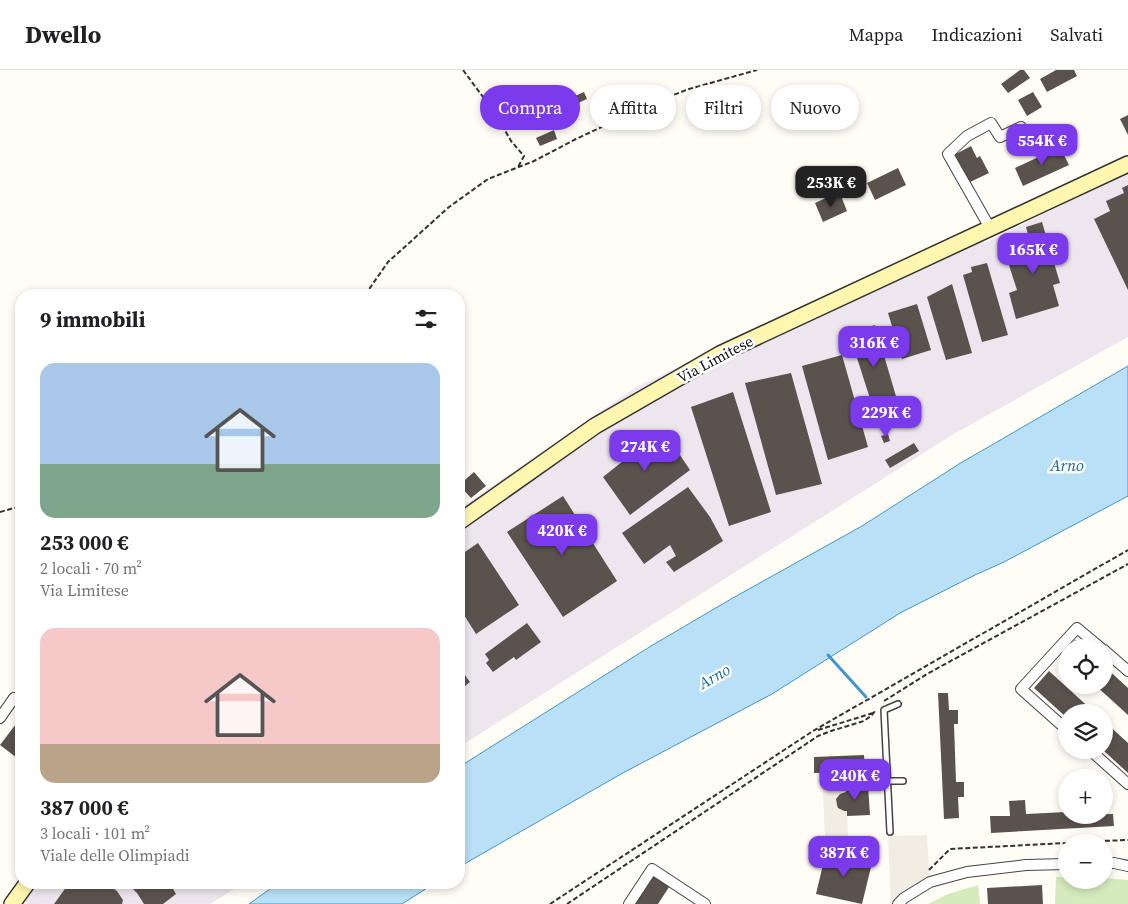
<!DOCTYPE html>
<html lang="it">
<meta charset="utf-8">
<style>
:root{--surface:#fff;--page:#f6f6f6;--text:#202124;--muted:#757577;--line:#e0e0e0;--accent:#7c3aed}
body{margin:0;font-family:"Source Serif 4",serif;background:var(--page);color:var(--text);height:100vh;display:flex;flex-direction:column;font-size:19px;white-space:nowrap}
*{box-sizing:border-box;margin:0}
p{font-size:16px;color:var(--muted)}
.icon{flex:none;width:28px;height:28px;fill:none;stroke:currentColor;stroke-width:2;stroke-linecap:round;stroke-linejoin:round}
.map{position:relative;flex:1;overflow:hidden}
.drawer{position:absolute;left:15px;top:219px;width:450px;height:600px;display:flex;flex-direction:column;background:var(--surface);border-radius:20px;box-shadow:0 2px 8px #0003}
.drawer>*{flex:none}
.top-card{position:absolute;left:480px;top:15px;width:475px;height:45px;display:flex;gap:10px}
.fabs{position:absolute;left:1058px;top:569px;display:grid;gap:10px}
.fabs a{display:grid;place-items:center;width:55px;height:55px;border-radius:50%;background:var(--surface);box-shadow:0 2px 8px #0003;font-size:25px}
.price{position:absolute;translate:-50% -42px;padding:0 11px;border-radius:10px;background:var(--accent);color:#fff;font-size:16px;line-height:32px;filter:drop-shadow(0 1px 2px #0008)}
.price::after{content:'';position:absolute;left:50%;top:30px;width:15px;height:11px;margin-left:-8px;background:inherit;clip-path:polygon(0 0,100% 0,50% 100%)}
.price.selected{background:#222;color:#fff}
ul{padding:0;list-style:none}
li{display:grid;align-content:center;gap:10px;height:265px;padding:0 25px}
li span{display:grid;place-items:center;height:155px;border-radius:15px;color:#555}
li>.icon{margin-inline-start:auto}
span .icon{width:90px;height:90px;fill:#fffc;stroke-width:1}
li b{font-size:21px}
h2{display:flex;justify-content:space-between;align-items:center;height:60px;padding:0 25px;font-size:21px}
.tag{padding:0 18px;border-radius:22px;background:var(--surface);box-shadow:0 2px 8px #0003;font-size:18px;line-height:45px}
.tag.selected{background:var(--accent);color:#fff}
header{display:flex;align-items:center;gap:30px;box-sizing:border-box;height:70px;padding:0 25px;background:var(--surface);border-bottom:1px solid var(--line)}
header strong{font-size:24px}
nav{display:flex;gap:28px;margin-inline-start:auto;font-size:18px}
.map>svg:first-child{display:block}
.industrial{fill:#eee6ef}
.green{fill:#d5ebbd}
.plaza{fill:#f1ede2}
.water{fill:#b9e0f7;stroke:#3f96cf}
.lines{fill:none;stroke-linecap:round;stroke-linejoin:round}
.stream{stroke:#3f96cf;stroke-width:3}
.building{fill:#5a524d}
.service-casing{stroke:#444;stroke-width:8}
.minor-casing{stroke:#444;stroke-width:12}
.secondary-casing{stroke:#333;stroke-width:18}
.path{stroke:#333;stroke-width:2;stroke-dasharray:5 2.5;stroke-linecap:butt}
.service{stroke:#fff;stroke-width:5}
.minor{stroke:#fff;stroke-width:10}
.secondary{stroke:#fff6b0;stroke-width:15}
.labels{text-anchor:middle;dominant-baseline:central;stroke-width:5;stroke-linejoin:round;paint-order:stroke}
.street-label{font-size:15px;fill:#111;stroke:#fff}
.water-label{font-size:16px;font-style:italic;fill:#1768a6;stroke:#fff}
</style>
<header>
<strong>Dwello</strong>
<nav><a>Mappa</a><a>Indicazioni</a><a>Salvati</a></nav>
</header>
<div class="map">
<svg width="1128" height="834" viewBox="0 0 1128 834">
<rect width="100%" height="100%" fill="#fffdf5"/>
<path class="industrial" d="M1128 102V267L952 365 459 677V439L636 317 977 156 985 173Z
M21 807V812L244 813 210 834H27L13 817Z"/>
<path class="green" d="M1056 807H1066V810H1104V808L1128 810V834H1055Z
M978 815 980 834H928L948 824Z"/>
<path class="plaza" d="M887 700 888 714 846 716V722L840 724 836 729V732L837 735 841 740 847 741 848 767 825 768 822 703Z
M927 765 930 812 898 834H891L888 766Z"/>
<path class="water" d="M1128 296V426L1004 492 975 505 900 543 772 624 621 704 459 797V697L651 576 731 529 862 456 959 394Z
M278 813V812L435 813 402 834H249Z"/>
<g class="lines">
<path class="stream" d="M828 585 866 627"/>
</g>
<path class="building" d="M1020 0H1024L1030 8 1008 23 1001 14Z
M1056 0H1074L1077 6 1047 22 1040 9Z
M584 22 587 29 578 33 575 26Z
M1033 22 1042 37 1027 46 1018 30Z
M1128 45V65L1120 49Z
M554 60 557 69 540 76 536 68Z
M971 76 977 88 980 86 989 103 968 113 954 85Z
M1060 77 1069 95 1023 116 1015 98Z
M898 98 906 115 875 130 867 113Z
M1128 115V220L1094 149 1110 141 1106 131 1124 123 1122 118Z
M841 126 847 141 823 152 815 133 826 128 827 132Z
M1042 152 1060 213 1053 215 1059 236 1016 249 1009 223 1017 220 1005 183 1031 175 1026 157Z
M987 193 1008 265 982 272 963 205 972 202 971 197Z
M952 214 972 283 946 290 927 227Z
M917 234 931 280 902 289 888 243Z
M875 255 898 333 874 341 849 263Z
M842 285 868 377 828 390 802 296Z
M791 303 822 414 776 425 745 313Z
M733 322 771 442 729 456 691 337Z
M666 364 690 400 630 445 603 407 623 391 616 381 638 365 645 377Z
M888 364 890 371 884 373 881 366Z
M914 373 919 381 890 398 885 390Z
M474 402 486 416 471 428 459 415Z
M688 417 710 447 723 471 674 502 666 492 676 486 670 475 644 494 622 463Z
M563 426 617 511 563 547 507 462Z
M478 473 519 535 476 564 459 537V486Z
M527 553 541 572 516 590 514 587 493 602 486 593 489 590 485 584Z
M1075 570 1083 578H1069Z
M1104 596 1128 618V645L1095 615H1104Z
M459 597 470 612 459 621Z
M1049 601 1094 642H1066V647L1034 618Z
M938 623H948L949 640H958V654H954L956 712H964V727H958L959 748 944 749Z
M1104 651 1128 673V703L1104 681Z
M16 654 21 658V691L0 675Z
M864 685 865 701 814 703V687Z
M868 715 870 745 847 746V741H844L838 738 837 735 836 729 840 724 846 722V716Z
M1025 730 1026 744 1066 742V745L1113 744 1114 756 991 763 990 746H1010L1009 731Z
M826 782 872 793 862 834 816 824Z
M655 803 671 814 658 834H635Z
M70 812H104L117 821 123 830 122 834H54Z
M126 812H169L176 824 163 834H144L137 823Z
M1042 815 1043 834H988L987 818Z"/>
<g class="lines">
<defs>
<path id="service" d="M887 711H903
M890 762 884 640 898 634"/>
<path id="minor" d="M990 158 948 84 967 66 991 53 1000 67 1021 57
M1104 580 1128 601
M0 648 14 628 21 633
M1066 659 1021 619 1077 558 1101 578
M1090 680 1128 714
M1104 793H1114L1128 796
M629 834 652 799 705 834
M898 834 904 828 930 812 967 802 1026 795 1066 794"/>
<path id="secondary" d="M459 452 595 356 720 284 1128 94
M12 834 28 812"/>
</defs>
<use href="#service" class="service-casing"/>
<use href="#minor" class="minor-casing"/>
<use href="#secondary" class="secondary-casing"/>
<path class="path" d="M463 0 495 43 511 71 524 86 518 97
M365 225 388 192 449 137 488 109 534 91 576 69 655 32 689 19 757 0
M0 442 14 438 21 437
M884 631 927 604 1128 494
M818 660 873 643
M1075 772 1128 770
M929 800 950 779 1066 773
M550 834 813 661 1128 480
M567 834 818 666 831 661 864 651 871 646 876 640"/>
<use href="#service" class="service"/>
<use href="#minor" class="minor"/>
<use href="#secondary" class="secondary"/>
</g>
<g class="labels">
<g class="street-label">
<text transform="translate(715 289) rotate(-28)">Via Limitese</text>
</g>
<g class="water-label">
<text x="1067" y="395">Arno</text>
<text transform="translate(714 606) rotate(-30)">Arno</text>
</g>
</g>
</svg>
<div class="fabs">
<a><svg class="icon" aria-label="locate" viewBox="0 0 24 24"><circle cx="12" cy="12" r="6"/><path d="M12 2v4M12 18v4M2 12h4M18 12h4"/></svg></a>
<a><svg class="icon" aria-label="layers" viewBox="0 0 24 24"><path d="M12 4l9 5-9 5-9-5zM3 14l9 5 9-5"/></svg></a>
<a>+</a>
<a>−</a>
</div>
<b class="price" style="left:1042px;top:96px">554K €</b>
<b class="price selected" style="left:831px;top:138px">253K €</b>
<b class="price" style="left:1033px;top:205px">165K €</b>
<b class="price" style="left:874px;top:298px">316K €</b>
<b class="price" style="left:886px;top:368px">229K €</b>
<b class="price" style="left:645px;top:402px">274K €</b>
<b class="price" style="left:562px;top:486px">420K €</b>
<b class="price" style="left:855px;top:731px">240K €</b>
<b class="price" style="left:844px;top:808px">387K €</b>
<div class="top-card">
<a class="tag selected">Compra</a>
<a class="tag">Affitta</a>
<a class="tag">Filtri</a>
<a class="tag">Nuovo</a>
</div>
<section class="drawer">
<h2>9 immobili<svg class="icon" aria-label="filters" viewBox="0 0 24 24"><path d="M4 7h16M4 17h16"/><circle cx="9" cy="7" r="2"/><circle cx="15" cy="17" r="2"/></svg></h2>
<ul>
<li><span style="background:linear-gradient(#a9c7e8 65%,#7fa58c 0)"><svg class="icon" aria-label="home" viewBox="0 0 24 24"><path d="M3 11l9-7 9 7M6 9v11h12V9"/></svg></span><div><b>253 000 €</b><p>2 locali · 70 m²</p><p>Via Limitese</p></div></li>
<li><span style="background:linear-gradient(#f6c9c9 75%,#b9a48a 0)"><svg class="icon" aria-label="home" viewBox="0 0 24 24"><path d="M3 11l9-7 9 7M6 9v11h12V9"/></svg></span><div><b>387 000 €</b><p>3 locali · 101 m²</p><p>Viale delle Olimpiadi</p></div></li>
</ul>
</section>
</div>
